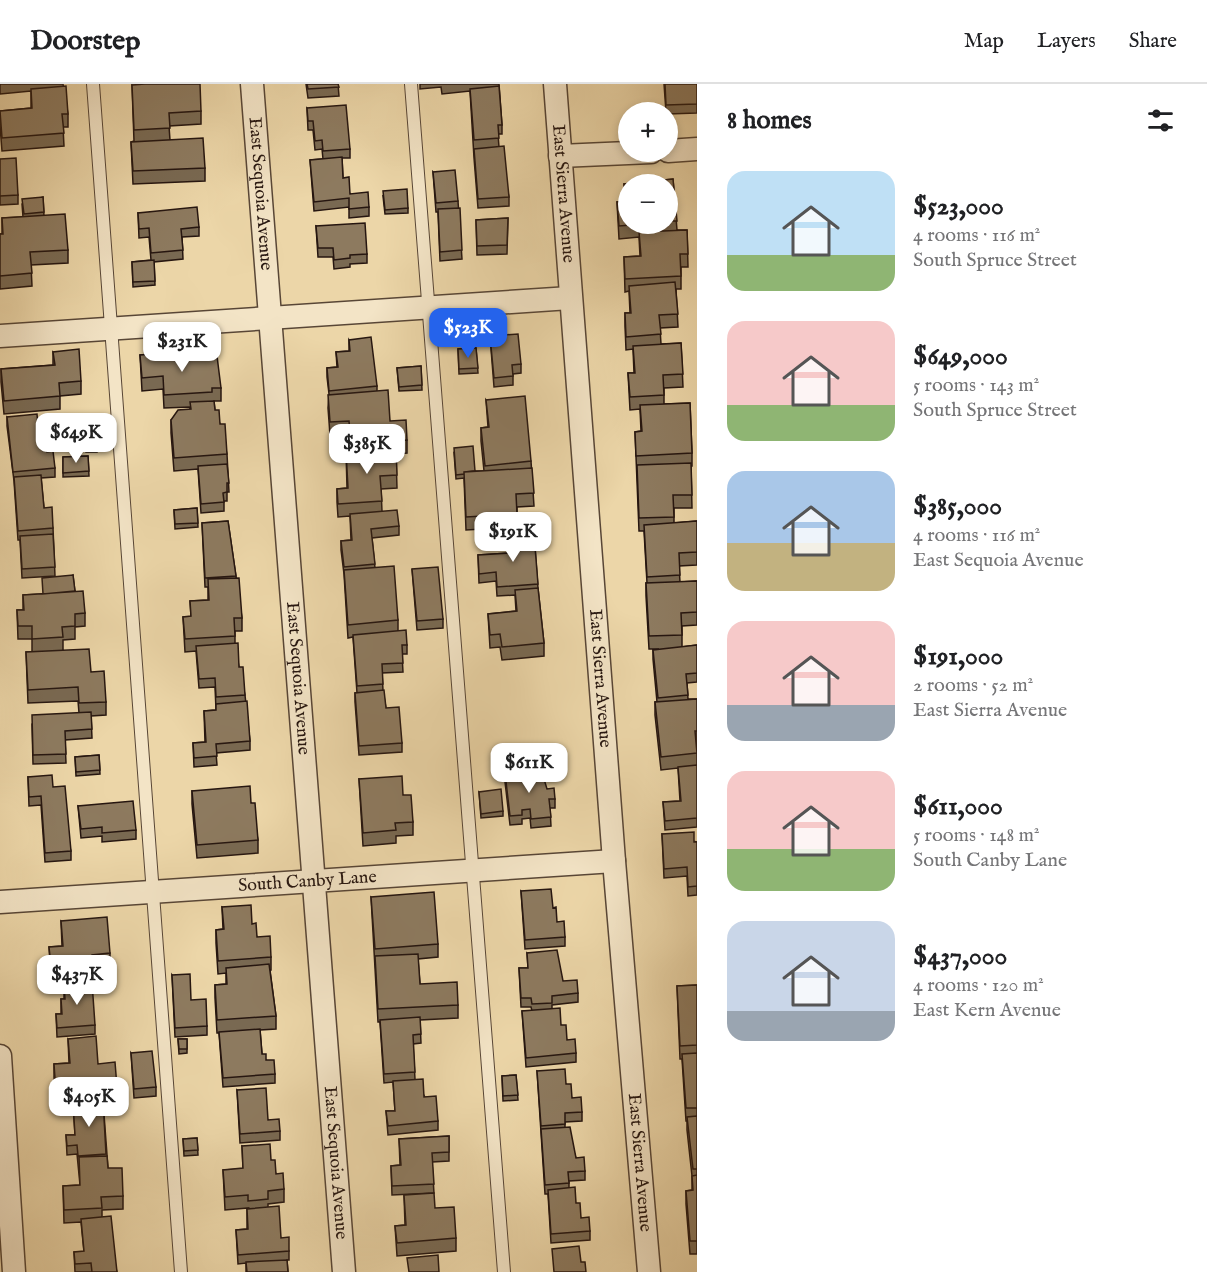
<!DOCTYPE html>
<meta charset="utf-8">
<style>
:root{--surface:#fff;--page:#f2f2f2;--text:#202124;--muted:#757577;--line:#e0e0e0;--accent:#2563eb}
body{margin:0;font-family:"IM FELL English",serif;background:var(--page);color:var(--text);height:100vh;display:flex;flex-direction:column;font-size:22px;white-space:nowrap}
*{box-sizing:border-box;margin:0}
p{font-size:20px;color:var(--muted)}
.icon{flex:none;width:33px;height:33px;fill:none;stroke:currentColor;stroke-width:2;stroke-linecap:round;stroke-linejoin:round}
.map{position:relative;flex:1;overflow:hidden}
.side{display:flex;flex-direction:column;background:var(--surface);width:510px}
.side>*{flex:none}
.tools{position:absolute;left:618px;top:18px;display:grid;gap:12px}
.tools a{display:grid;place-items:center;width:60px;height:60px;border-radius:50%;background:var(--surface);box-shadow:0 3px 9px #0003;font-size:30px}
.price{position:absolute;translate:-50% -51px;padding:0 14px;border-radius:12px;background:#fff;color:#222;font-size:20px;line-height:39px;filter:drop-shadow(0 2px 3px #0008)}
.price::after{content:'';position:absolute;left:50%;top:36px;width:18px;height:14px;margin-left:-9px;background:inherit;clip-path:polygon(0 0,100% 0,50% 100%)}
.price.current{background:var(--accent);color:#fff}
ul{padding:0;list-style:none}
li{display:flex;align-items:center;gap:18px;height:150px;padding:0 30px}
li span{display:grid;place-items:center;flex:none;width:168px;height:120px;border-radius:18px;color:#555}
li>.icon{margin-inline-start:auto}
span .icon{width:72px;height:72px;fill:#fffc;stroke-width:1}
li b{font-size:26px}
h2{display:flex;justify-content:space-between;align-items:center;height:72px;padding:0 30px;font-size:26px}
header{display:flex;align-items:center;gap:36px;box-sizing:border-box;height:84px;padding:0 30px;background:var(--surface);border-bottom:2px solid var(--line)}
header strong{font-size:28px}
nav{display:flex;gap:33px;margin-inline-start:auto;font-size:21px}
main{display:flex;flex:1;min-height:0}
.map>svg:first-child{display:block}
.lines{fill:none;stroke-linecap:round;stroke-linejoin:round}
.lane-casing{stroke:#584636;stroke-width:14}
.street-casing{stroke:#584636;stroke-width:25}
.lane{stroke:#f3e4c6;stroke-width:12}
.street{stroke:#f3e4c6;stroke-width:22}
.wall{fill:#796952;stroke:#261610;stroke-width:1.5;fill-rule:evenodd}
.building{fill:#8d7a5f;stroke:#261610;stroke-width:1.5}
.labels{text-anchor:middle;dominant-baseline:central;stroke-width:4.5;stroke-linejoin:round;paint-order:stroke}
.street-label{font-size:18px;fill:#261610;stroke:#f3e4c6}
</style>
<header>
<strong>Doorstep</strong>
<nav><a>Map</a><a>Layers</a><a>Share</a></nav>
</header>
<main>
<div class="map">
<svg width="697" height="1188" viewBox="0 0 697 1188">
<rect width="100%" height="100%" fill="#ecd6a8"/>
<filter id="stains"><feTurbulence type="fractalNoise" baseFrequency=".00333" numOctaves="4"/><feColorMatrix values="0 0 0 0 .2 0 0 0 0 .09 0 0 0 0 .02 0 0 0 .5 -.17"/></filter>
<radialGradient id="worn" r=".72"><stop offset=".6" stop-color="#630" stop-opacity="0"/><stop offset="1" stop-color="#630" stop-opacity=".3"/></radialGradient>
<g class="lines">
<defs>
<path id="lane" d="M93 0 181 1188
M411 0 504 1188"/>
<g id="street">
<path id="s1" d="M252 0 344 1188"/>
<path id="s2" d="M555 0 614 777 649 1188"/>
<path d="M668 67 697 65"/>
<path d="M560 72 651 68"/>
<path d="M0 252 570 214"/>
<path id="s3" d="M0 818 614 777"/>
<path d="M0 972 14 1188"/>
</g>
</defs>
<use href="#lane" class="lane-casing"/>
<use href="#street" class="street-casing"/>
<use href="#lane" class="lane"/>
<use href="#street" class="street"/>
</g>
<path class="wall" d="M0 0H63L68 30V43H63L64 62 2 67 0 42V27L31 24V7L0 10Z
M306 0H338L339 12 308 14Z
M420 0H499L502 41V50H498L499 63 509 113V122L478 124 474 74 470 7 442 10 441 3 420 5Z
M664 0H697V29L668 30V28H666Z
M132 1 201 27V40L169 42 170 56 205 84V97L133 100 131 58 134 57Z
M307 24 350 65V74H342L343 94 350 110 369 123V132L349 134V123L314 127 310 76 323 75 322 65 315 66 313 46H308Z
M0 75 18 111V120L0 121Z
M433 88 458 117 462 175 440 177 438 128H436Z
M673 95 677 146H687L688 183H681V205H676L678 243 660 244 661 260 681 259 683 303 664 304V320L690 319 692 369V382H691L692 424H674V439L697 437V481L679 482 680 498 697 497V541L682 542V563L697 561V598L687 599 688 615H697V660H696L697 668V743L665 746 663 718 680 717 678 684 661 686 655 631V618H657L653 575V566L659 565H649L646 512V499H647L644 447H639L635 348 641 347 640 325 630 326 628 289H634L633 265 626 266 625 242V229H630L629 207 625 208 624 173 640 172 639 153 619 155 617 118 625 117 624 100ZM628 100H668V140H628Z
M383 112 408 124V129L385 130Z
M43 113 44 132 68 166V179L31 181 32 202 0 205V150H2V134L23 133 22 120Z
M138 129 199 143V152L182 153 183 175 154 178 155 201 133 203 132 178 151 176 149 153 139 154Z
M508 134 507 170 477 171 476 136Z
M316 142 367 170V179L350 180V183L334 185 333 173H318Z
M490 252 521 280V289L513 290V301L494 303Z
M349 256 377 302V307L390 337 407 356V369L396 370 397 404 381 405 382 427 399 442V451L372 454 375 484 398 536V547L407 561V570H402L403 588 382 589 383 606 386 624 402 659V668L359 671 355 618V609H357L353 553 348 554 344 490 341 466V457L351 456 350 432 338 433 337 418V405L347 404 346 367H350L349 350 330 351 328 324 329 310 327 293V284L337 283 336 268 349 267Z
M476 264 478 289 459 290 458 265Z
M53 268 81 297V310L60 312V325L4 330 1 298V285L53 281Z
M140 271 177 274 221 304V317H214L215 326 220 340 227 370 229 408H227V417H224V427L201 429 198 385 174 387 171 349V336L190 325V323L164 324 163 305 142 307Z
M421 282 422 306 399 307 397 284Z
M486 316 531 377 534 422 517 423V443L466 446 464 394 456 395 454 369 475 387H484L481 357V344L488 343Z
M7 333 39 354 55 384V393L41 394 44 424 53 444 55 492 22 494 20 456H18L14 397 7 342Z
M83 339 97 363V368H86Z
M88 372 89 392 63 393V373Z
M197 424 198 443 175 445 174 426Z
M228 437 242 534V547H235V559L239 583 245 611 250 657V666L216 669 217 681 194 683 193 659 205 658 204 627 216 626 215 603 199 604 196 567 185 568 183 533H191L190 517 208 516V503H205L202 439Z
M534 450 538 504 544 559V572L502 576 500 563 490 564 488 530 516 527 515 511 497 512 496 497 479 499 478 471 509 469Z
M412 485 443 535V544L417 546Z
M73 491 75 508 85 529V542L75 543V555L63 556V566L91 588 106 618V631L91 632 92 654 65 656 66 679 33 680 32 640 79 629 78 617 28 619 26 568H32V555H18L17 526H23V511L43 510Z
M99 671 100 690 76 692 75 673Z
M505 689 547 705 555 715V724H550L551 742 531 744 530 734 522 735V740L510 741 505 698Z
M28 693 53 703 71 767V776L45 778 41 721 29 722Z
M359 695 403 711 413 738V751L396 752V759L363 762Z
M192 707 251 719 258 756V769L197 774 192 720Z
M479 708 503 727V732L481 734Z
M78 722 136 746V755L102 758V752L81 754Z
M662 750 697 758V811L688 812 687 792 664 794Z
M521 807 557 838 565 853V862L525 865Z
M371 813 438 860V873L418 875 420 900 458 921V934L420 936 421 959 413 960 415 995 438 1037V1046L388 1051 386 1027H395L393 998 384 999 380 938H378Z
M222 823 252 840 257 853 271 873V886H270L276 932V945L260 946 262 970 275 990V999L223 1003 219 949H217L215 914V901L226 900V889L218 890 216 859V846L223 845Z
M61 837 110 869V882L92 884V892L51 895 49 863 62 862Z
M527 869 578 909V918L552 921V925L561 941 567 956 576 969V978L526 983 522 927H532L531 923H521L519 884H528Z
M172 891 207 942V951L175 953Z
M64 900 95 941V950L57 953 56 930H61V915H64Z
M697 901V1170H690L686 1120V1107L692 1106V1092L687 1046V1037H686L682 975H680L677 902Z
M68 955 98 980 117 1003V1016L103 1017 108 1084 123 1112V1125L102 1126V1133L117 1188H75L74 1168H84L81 1138 64 1139 63 1102 80 1101 77 1070 67 1071 66 1051H75L73 1020 56 1022 54 993V980L69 979Z
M178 955H187V969L179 970Z
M131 969 156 1003V1012L134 1014Z
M537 987 566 1000 572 1014 582 1028V1037L565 1038V1043L576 1074 585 1087V1096L569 1097V1104L581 1134 590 1147V1156L551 1159 548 1110H545Z
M516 991 518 1016 503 1017 502 992Z
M237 1006 280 1047V1056L240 1059Z
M449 1052V1077L432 1078 434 1109 392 1111 391 1082 400 1081 399 1055Z
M197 1054 198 1071 184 1072 183 1055Z
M242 1062 271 1076 276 1090 284 1105V1118L268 1120V1123L281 1154 289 1167V1176H287L288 1188H246V1179L238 1180 236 1146 247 1145V1125L248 1124 225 1126 223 1086 243 1085Z
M404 1111 435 1124 456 1154V1167L397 1172 395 1142 405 1141Z"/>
<path class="building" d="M145 0H200L201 27 169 29 170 44 134 46 132 1Z
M307 0H338L339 3 308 5Z
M665 0H697V20L666 21Z
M66 2 68 30H62L64 49 2 54 0 27 32 24 31 5Z
M499 2 502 41H498L499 54 474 56 470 5Z
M346 21 350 65 323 67 322 56 315 57 313 37H308L307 24Z
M203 54 205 84 133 87 131 58Z
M504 62 509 113 478 115 474 65Z
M342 73 343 94 349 93 350 110 368 108 369 123 349 125V114L314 118 310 76Z
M16 74 18 111 0 112V75Z
M455 86 458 117 436 119 433 88Z
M673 95 677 137H668V100H628V140H644L619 142 617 118 626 117 624 100Z
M407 105 408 124 385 126 383 107Z
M43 113 44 128 24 130 22 115Z
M197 123 199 143 181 145 183 166 151 169 149 144 139 145 138 129Z
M460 124 462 166 440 168 438 125Z
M65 130 68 166 30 168 32 189 0 192V150H3L2 134Z
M508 134 507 161 477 162 476 136Z
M365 139 367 170 350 171V174L334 176 333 164H318L316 142Z
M687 146 688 170H680L681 192 625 195 624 173 641 172 639 148Z
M154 176 155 197 133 198 132 178Z
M675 198 678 230 659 231 661 250 626 253 625 229H631L629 202Z
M518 250 521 280 512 281 513 292 494 294 490 252Z
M371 253 377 302 329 307 327 284 338 283 336 268 350 267 349 256Z
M681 259 683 290 663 291 664 311 630 313 628 289H635L633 262Z
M476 264 478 284 459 285 458 265Z
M79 265 81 297 59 299 60 312 4 317 1 285 55 281 53 268Z
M177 268V274L217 272 221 304H212V308L164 311 163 292 142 294 140 271Z
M421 282 422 301 399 303 397 284Z
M388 306 390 337 406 336 407 356 351 361 349 337 330 338 328 311Z
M525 312 531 377 485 382 481 344 489 343 486 316Z
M214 317 215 326H219L220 340H225L227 370 174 374 171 336 178 326 191 325 190 318Z
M690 319 692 369 636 372 635 348 642 347 640 321Z
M37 330 39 354H45L47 368 53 367 55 384 13 388 7 333Z
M95 333 97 363 86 364 83 334Z
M473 362 475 387 464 388V390L456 391 454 364Z
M396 364 397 391 380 392 382 417 338 420 337 405 348 404 346 367Z
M88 372 89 387 63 389V373Z
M691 379 692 411H673L674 433 639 434 637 381Z
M227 380 229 399H227V408L223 409 224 418 201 420 198 382Z
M532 384 534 409 516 410 517 430 466 433 464 388Z
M41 391 44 424 52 423 53 444 18 447 14 393Z
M197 424 198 439 175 440 174 426Z
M397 426 399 442 371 445 375 480 344 483 341 457 352 456 350 430Z
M228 437 236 492 205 494 202 439Z
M697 437V468L679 469 680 491 647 493 644 441Z
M53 450 55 483 22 485 20 452Z
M534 450 538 500 497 503 496 488 479 490 478 471 510 469 509 451Z
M394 482 398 536 348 541 344 486Z
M438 483 443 535 417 537 412 485Z
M73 491 75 507 43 510 42 494Z
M239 494 242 534H234L235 552 185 555 183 533 191 532 190 517 209 516 208 495Z
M697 497V528L681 529 682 551 649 552 646 499Z
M538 504 544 559 502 563 500 550 490 551 488 530 517 527 515 506Z
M83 507 85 529 75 530V542L62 543 63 553 32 555V542H18L17 526H24L23 511Z
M406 546 407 561H402L403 579 382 580 383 600 357 602 353 551Z
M238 559 239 583H243L245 611 216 613 215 594 199 595 196 562Z
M697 561V589L686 590 688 611 658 614 653 566Z
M89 565 91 588 104 587 106 618 79 619 78 603 28 606 26 568Z
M384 606 386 624 399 623 402 659 359 662 355 609Z
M697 615V647H695L697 669 661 673 655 618Z
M247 617 250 657 216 660 217 672 194 674 193 659 206 658 204 627 216 626V620Z
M91 628 92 645 65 647 66 670 33 671 32 631Z
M99 671 100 686 76 688 75 673Z
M697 681V734L665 737 663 718 681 717 678 683Z
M541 685 547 705 554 704 555 715H549L551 733 531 735 530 725 522 726V731L510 732 505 689Z
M52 691 53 703 65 702 71 767 45 769 41 712 29 713 28 693Z
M402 692 403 711H411L413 738 395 739 396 746 363 749 359 695Z
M250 702 251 719H255L258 756 197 761 192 707Z
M501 705 503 727 481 730 479 708Z
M133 717 136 746 102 749V743L81 745 78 722Z
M694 748V758H697V802L688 803 687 783 664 785 662 750Z
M551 805 553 824 556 823 557 838 564 837 565 853 525 856 521 807Z
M434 808 438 860 375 865 371 813Z
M251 821 252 840 256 839 257 853 270 852 271 873 218 877 216 846 224 845 222 823Z
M107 833 110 869 92 871V879L51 882 49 863 63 862 61 837Z
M557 866 563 897 577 896 578 909 552 912V919L532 920 531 914H521L519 884H528L527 869Z
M418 870 420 900 457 898 458 921 378 925 375 872Z
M269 880 276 932 217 936 215 901 227 900 226 884Z
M190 890 191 916 206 915 207 942 175 944 172 891Z
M92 898 95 941 57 944 56 930H62L61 915H65L64 900Z
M697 901V961L680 962 677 902Z
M560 924 561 941H566L567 956 575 955 576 969 526 974 522 927Z
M420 933 421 950 413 951 415 988 384 990 380 936Z
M260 945 262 970H266V976H274L275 990 223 994 219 948Z
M96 952 98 980 115 978 117 1003 56 1009 54 980 70 979 68 955Z
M178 955H187V965H179Z
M152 967 156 1003 134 1005 131 969Z
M697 969V1024H686L682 970Z
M565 985 566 1000H571L572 1014 581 1013 582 1028 565 1029V1040L541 1042 537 987Z
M516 991 518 1011 503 1012 502 992Z
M423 995 424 1013 436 1012 438 1037 388 1042 386 1027H395L393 997Z
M266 1004 268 1036 279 1035 280 1047 240 1050 237 1006Z
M103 1016 106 1070 78 1072 77 1061 67 1062 66 1051H75L73 1018Z
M697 1032V1085H693L687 1033Z
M570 1043 576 1074 584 1073 585 1087 568 1088 569 1099 545 1101 541 1045Z
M449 1052V1068L432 1069 434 1100 392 1102 391 1082 401 1081 399 1055Z
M197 1054 198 1066 184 1067 183 1055Z
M270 1060 271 1076H275L276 1090 283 1089 284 1105 268 1107V1115L248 1117V1111L225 1113 223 1086 243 1084 242 1062Z
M107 1072 108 1084H122L123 1112 101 1113 102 1124 64 1126 63 1102 80 1101 79 1073Z
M697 1091V1157H690L686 1107 693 1106 692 1092Z
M575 1103 576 1119H580L581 1134 589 1133 590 1147 551 1150 548 1106Z
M434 1109 435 1124 454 1123 456 1154 397 1159 395 1142 406 1141 404 1111Z
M279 1122 281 1154 289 1153V1167L238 1171 236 1146 248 1145 247 1125Z
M111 1132 117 1188H92L91 1179 75 1180 74 1168 84 1167 81 1135Z
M579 1162 581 1178H585L586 1188H554L552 1165Z
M438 1171 439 1188H409L407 1174Z
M287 1176 288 1188H247L246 1178Z"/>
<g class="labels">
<g class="street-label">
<text stroke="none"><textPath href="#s1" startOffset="110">East Sequoia Avenue</textPath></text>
<text stroke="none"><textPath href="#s2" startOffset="110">East Sierra Avenue</textPath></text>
<text stroke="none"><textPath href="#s1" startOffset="596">East Sequoia Avenue</textPath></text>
<text stroke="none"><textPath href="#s2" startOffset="596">East Sierra Avenue</textPath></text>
<text stroke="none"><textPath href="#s3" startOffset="308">South Canby Lane</textPath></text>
<text stroke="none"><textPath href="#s1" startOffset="1082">East Sequoia Avenue</textPath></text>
<text stroke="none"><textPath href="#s2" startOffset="1082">East Sierra Avenue</textPath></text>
</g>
</g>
<rect width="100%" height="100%" filter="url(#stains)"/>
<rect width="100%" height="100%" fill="url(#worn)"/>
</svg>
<div class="tools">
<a>+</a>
<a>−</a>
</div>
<b class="price current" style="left:468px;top:275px">$523K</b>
<b class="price" style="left:182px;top:289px">$231K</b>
<b class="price" style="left:76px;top:380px">$649K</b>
<b class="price" style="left:367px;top:391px">$385K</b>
<b class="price" style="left:513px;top:479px">$191K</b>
<b class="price" style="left:529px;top:710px">$611K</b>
<b class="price" style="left:77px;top:922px">$437K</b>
<b class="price" style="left:89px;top:1044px">$405K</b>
</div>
<section class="side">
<h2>8 homes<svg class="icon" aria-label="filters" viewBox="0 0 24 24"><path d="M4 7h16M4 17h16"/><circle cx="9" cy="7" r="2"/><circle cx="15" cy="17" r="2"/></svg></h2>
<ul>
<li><span style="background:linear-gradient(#bfe0f5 70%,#8fb573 0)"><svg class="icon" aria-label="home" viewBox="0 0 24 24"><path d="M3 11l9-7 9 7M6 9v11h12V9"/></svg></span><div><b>$523,000</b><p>4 rooms · 116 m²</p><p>South Spruce Street</p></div></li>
<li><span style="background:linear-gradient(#f6c9c9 70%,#8fb573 0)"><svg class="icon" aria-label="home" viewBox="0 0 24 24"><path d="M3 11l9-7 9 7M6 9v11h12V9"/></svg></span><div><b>$649,000</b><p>5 rooms · 143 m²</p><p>South Spruce Street</p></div></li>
<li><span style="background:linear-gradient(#a9c7e8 60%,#c2b280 0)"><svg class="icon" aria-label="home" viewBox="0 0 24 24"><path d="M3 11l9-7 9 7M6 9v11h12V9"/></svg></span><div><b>$385,000</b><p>4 rooms · 116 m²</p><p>East Sequoia Avenue</p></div></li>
<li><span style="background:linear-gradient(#f6c9c9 70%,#9aa5b1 0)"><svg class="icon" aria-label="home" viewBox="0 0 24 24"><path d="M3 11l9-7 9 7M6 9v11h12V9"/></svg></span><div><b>$191,000</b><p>2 rooms · 52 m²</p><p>East Sierra Avenue</p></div></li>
<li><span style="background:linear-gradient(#f6c9c9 65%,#8fb573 0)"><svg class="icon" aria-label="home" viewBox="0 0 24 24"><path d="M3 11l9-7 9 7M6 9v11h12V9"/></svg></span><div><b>$611,000</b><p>5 rooms · 148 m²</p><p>South Canby Lane</p></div></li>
<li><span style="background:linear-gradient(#c9d6e8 75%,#9aa5b1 0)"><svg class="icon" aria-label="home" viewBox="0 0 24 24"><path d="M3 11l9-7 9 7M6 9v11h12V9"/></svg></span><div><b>$437,000</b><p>4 rooms · 120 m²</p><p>East Kern Avenue</p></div></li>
</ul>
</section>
</main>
